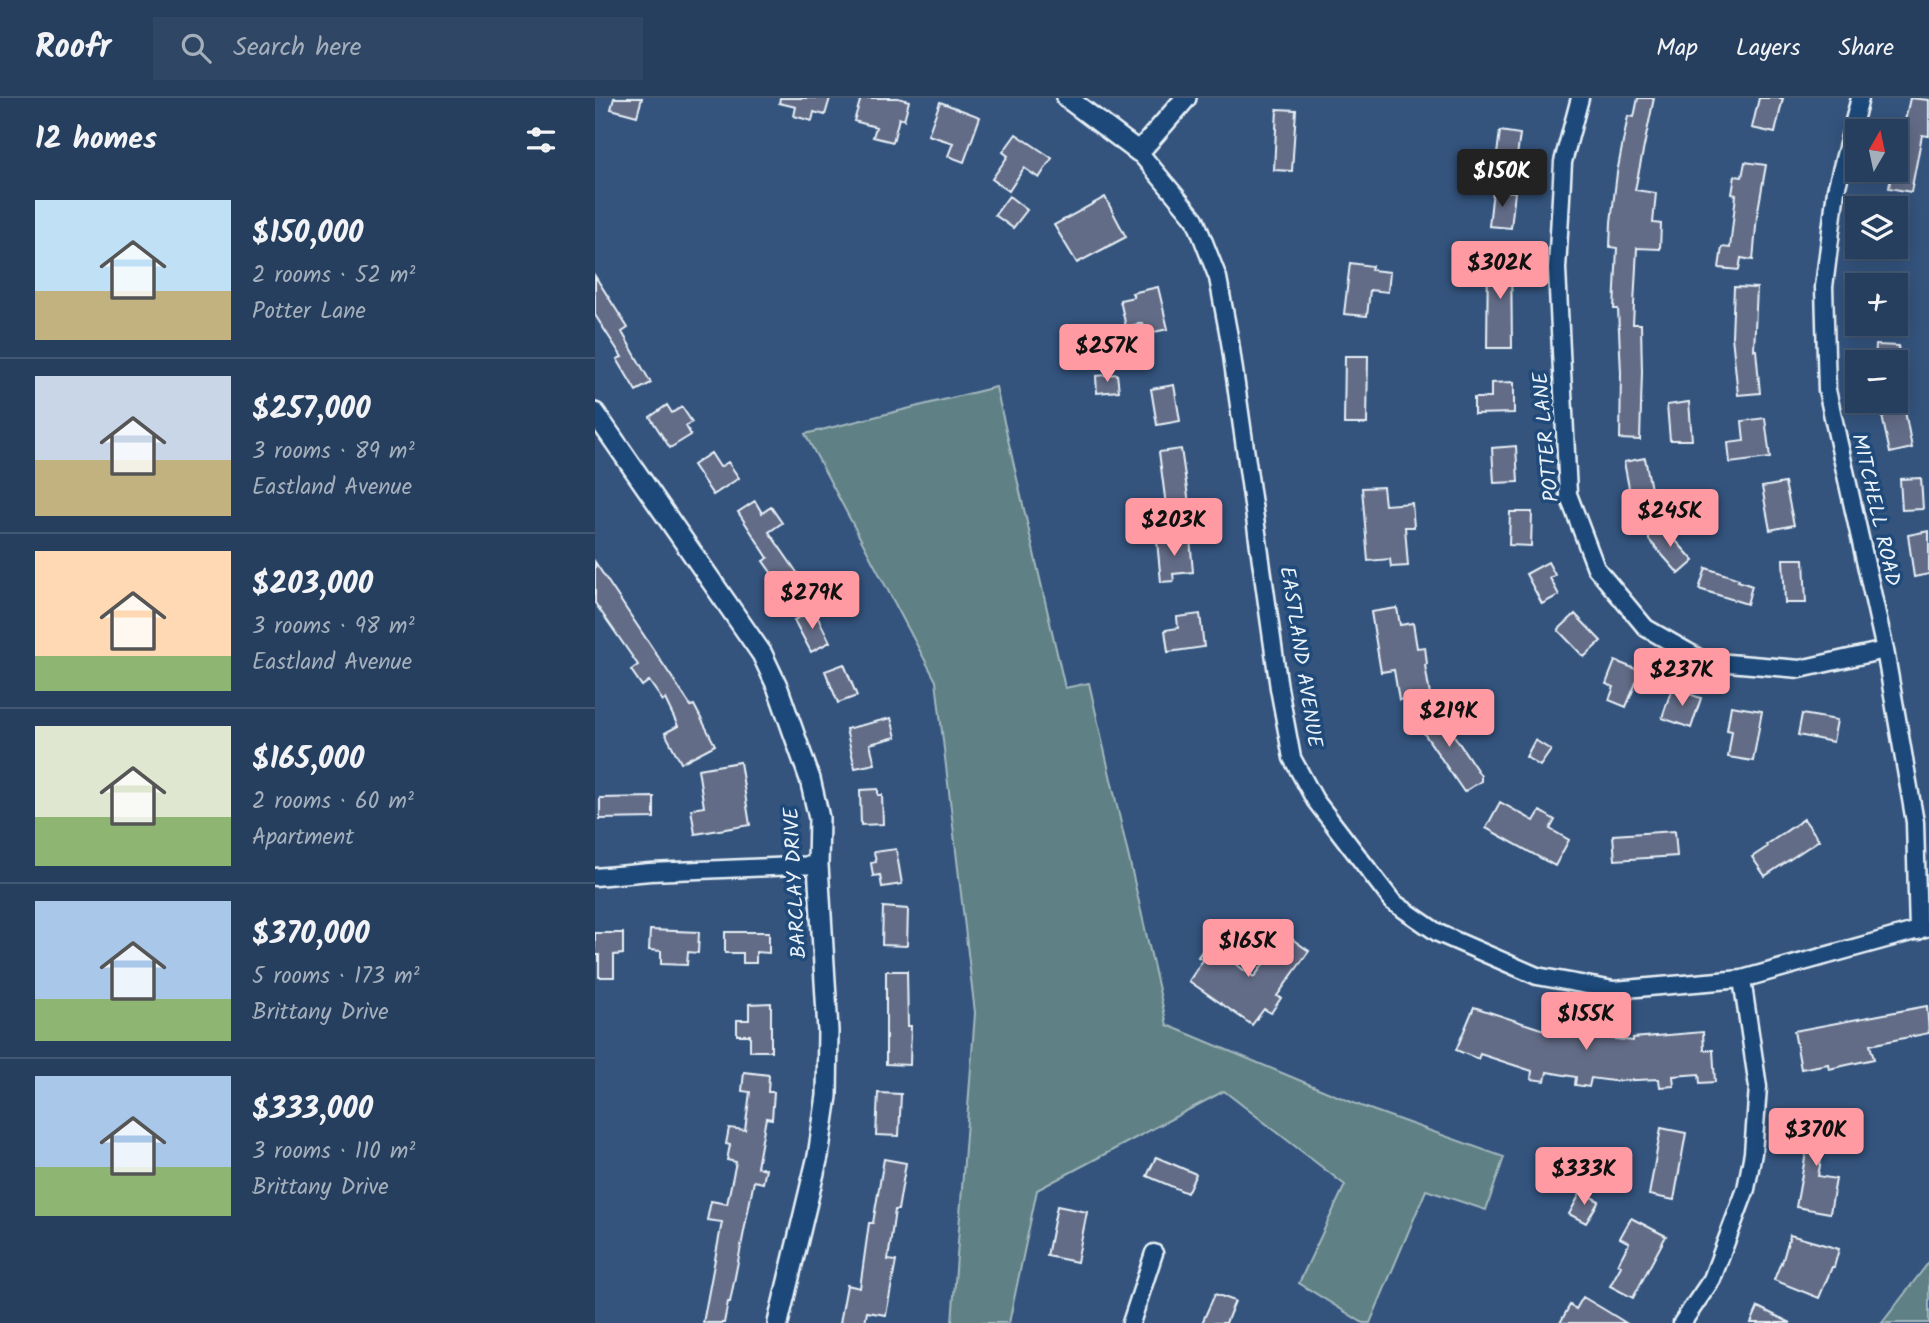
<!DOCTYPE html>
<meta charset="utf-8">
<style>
:root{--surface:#273f5e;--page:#2f4664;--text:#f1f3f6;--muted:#a4afbc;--line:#435873;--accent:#ff9aa2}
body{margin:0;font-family:Kalam,sans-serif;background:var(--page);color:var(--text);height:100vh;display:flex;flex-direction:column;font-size:26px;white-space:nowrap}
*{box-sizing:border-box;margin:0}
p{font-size:23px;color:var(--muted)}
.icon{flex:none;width:38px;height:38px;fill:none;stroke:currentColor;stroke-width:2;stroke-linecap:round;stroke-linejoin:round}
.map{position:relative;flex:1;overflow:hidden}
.panel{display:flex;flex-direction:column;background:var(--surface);width:595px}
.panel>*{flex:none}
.needle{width:46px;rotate:9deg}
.fabs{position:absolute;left:1250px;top:21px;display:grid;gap:14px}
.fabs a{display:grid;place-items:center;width:63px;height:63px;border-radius:0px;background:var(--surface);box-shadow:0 4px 18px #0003,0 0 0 2px var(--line);font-size:35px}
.price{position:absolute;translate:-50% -60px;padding:0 16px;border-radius:7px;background:var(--accent);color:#111;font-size:23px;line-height:46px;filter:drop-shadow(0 2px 4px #0008)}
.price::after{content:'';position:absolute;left:50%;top:42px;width:21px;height:16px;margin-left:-10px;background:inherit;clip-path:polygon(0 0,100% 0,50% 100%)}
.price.active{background:#222;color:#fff}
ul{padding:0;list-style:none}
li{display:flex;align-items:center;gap:21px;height:175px;padding:0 35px}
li+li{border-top:2px solid var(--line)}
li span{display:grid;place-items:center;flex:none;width:196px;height:140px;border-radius:0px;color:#555}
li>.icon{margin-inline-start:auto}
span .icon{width:84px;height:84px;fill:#fffc;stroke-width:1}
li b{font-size:30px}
h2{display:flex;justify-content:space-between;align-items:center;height:84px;padding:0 35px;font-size:30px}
header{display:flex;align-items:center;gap:42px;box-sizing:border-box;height:98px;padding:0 35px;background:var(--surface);border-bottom:2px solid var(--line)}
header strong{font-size:33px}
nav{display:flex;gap:38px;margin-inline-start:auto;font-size:24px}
.search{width:490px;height:63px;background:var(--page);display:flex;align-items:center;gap:18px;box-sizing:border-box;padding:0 24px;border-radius:0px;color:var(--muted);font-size:26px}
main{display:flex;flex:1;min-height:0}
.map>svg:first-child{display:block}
.green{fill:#5e8084;stroke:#a3b8be;stroke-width:2}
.building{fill:#646c87;stroke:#e8f1f8;stroke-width:2}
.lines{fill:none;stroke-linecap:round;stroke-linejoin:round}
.minor-casing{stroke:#e8f1f8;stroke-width:21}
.tertiary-casing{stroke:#e8f1f8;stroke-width:24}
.minor{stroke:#1f4a7a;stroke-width:16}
.tertiary{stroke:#1f4a7a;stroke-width:19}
.labels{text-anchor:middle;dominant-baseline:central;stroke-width:7;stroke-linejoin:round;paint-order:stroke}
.street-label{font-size:21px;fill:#e8f1f8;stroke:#1f4a7a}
</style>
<header>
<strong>Roofr</strong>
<div class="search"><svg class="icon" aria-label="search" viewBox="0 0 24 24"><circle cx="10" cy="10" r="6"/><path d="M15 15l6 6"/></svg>Search here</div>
<nav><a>Map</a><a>Layers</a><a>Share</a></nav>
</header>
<main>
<section class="panel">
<h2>12 homes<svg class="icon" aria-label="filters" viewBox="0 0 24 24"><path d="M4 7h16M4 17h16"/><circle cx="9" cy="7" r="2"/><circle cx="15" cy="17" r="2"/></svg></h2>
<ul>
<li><span style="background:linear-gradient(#bfe0f5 65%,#c2b280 0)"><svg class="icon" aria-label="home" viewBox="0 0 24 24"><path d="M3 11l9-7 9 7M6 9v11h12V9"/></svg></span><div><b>$150,000</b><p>2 rooms · 52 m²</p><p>Potter Lane</p></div></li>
<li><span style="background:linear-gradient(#c9d6e8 60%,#c2b280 0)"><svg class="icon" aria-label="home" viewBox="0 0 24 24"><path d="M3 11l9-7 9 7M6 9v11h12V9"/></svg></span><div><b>$257,000</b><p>3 rooms · 89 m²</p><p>Eastland Avenue</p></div></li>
<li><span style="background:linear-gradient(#ffd9b3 75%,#8fb573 0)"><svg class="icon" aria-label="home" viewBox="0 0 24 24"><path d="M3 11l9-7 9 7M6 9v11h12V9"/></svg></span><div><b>$203,000</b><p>3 rooms · 98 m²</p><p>Eastland Avenue</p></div></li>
<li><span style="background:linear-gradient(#dfe7d0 65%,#8fb573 0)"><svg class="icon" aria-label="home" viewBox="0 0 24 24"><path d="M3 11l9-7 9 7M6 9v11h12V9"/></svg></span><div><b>$165,000</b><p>2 rooms · 60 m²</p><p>Apartment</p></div></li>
<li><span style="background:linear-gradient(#a9c7e8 70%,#8fb573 0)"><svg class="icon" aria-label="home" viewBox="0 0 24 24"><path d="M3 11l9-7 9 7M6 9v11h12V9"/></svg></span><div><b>$370,000</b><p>5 rooms · 173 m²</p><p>Brittany Drive</p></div></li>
<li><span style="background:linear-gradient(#a9c7e8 65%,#8fb573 0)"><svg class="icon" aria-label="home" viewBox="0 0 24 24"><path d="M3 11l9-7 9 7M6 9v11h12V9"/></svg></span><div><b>$333,000</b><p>3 rooms · 110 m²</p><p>Brittany Drive</p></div></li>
</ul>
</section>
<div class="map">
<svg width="1334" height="1225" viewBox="0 0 1334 1225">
<rect width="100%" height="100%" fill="#34547e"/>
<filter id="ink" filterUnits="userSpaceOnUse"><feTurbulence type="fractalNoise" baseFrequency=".0143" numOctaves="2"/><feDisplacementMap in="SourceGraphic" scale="14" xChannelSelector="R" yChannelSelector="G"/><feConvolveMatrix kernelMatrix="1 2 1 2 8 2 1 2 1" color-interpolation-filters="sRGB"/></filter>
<g filter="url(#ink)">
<path class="green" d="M401 289 470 590 494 585 572 927 766 1008 909 1059 891 1112 831 1092 775 1225H768L704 1185 750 1087 629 993 442 1092 414 1225H357L380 915 341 583 210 336Z
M1334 1164V1225H1287Z"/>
<path class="building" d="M19 0H47L42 18 16 11Z
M185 0H235L230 17 219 14 217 23 199 18 201 9 184 5Z
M266 0H303L314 3 309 22 304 20 298 44 278 39 281 29 259 23Z
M1043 0H1059L1040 92 1061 95 1058 125 1066 126 1065 151 1042 150 1038 226H1046L1047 274 1045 342 1025 341 1026 275 1023 211H1019L1022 150 1015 149 1016 124 1022 75 1033 18 1039 19Z
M1164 0H1188L1180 35 1157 30Z
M1315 0 1334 2V38L1327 37 1316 94 1294 90 1297 72H1300V53L1303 54Z
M345 4 385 19 369 64 353 58 358 45 333 37Z
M682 11 701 12 697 73 679 72Z
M905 33 925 36 921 66 901 64Z
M421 36 457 60 444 80 429 70 414 93 397 81 413 58 408 54Z
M1150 64 1171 67 1162 118 1158 162 1146 160 1144 172 1124 170 1127 149 1135 150 1141 97 1137 96 1140 78 1147 79Z
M898 92 920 94 916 130 894 128Z
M414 98 432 112 418 130 400 117Z
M510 99 531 139 482 165 459 127Z
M916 154 917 250H892L893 155Z
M755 165 777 168 776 172 795 174 793 194 775 192 772 218 749 216Z
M0 178 33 230 27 234 56 285 41 293 22 261 27 259 0 217Z
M563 189 573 231 550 236 548 225 531 229 525 202 539 199 537 195Z
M1139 189 1162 190 1159 252H1161L1165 295 1143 297 1137 238Z
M1281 247 1304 248 1303 264H1280Z
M750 258H773L772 326H749Z
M522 276 524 293 502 295 501 278Z
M919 284V315L879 316V300H896V285Z
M579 287 585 323 562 327 556 291Z
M1094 304 1097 342H1075L1072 307Z
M72 307 77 315 87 309 97 324 91 328 96 337 75 350 55 319Z
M1310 313 1317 350 1295 355 1287 318Z
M1170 320 1175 360 1135 365 1133 345 1149 343 1147 323Z
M921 348 923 384 899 385 897 350Z
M586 351 595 412 572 415 564 354Z
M116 355 125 369 133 364 144 380 118 397 98 367Z
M1050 360 1060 412 1039 416 1029 364Z
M1326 380 1328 411 1307 412 1305 381Z
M1190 385 1199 427 1175 432 1167 389Z
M788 389 790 407 817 405 819 429H810L813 468 796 469 795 461 773 463 767 390Z
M160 403 167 415 176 409 187 425 174 434 210 486 193 498 168 463 173 460 143 414Z
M915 414H937L936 448 914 447Z
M1066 426 1099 463 1084 476 1054 442V437Z
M1334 433V476L1319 479 1313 437Z
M595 440 598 474 578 476 579 483 566 484 562 443Z
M1188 461H1209L1211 505H1190Z
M0 464 96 608 99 607 120 647 86 665 70 635 83 628 70 601 68 603 54 583 47 588 36 572 43 567 0 505Z
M953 464 960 477 955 480 964 497 947 506 931 476Z
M1111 470 1144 481 1143 483 1157 488 1152 506 1104 491Z
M802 510 805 527 818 525 822 550 830 549 832 566 830 567 835 597 804 602 799 572 786 574 776 514Z
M219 512 235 544 216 554 199 522Z
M605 516 609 549 573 554 570 532 583 530 582 519Z
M980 516 1006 543 989 559 963 532Z
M1020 563 1046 573 1031 609 1014 602 1019 589 1011 586Z
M249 566 262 598 243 605 230 573Z
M1077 590 1106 600 1096 630 1067 620Z
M1136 608 1167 613 1158 663 1133 659 1137 633 1132 632Z
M840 609 886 678V683L869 694 820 622Z
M1207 616 1242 622 1238 644 1203 637Z
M296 620 301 639 275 646 280 666 260 670 251 631Z
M940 642 956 652 945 668 931 659Z
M145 664 155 727 100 736 96 711 109 709 103 671Z
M283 691V697H287L288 726 266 727 265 692Z
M59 699V720L5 721V700Z
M905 704 939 723 945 713 960 722 955 731 974 742 960 768 891 730Z
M1209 721 1224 742 1170 778 1157 759 1172 749 1171 747Z
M1080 733 1082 758 1020 762 1018 737Z
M301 751 307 786 287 789 285 777 278 778 276 765 281 764 279 754Z
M288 809 313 811 312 848 287 847Z
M55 832 104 834 103 855 93 854 92 867 66 866V853L54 852Z
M130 834H174V855L161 854V865H148V855H130Z
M0 835H28V856L19 857V879H4V857H0Z
M690 836 714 853 682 898 686 900 676 915 669 911 657 927 594 883 608 862 603 859 612 846 659 879Z
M291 873H312L313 928H316L315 967 291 966Z
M176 905V953H155V937H142V922H154V906Z
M1332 908 1334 935 1275 947 1279 961 1234 971 1233 966 1206 971 1199 933Z
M879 909 946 931 993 938 1038 943V940L1108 934 1109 952H1118L1120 984 1105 985 1104 976 1078 978 1079 988 1065 989 1064 981 1018 983 996 980 994 989 980 987 981 979 952 974 950 983 936 981 937 973 885 956 883 961 861 952Z
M149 974 174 977 173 994H179L177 1021 171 1020 162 1069 171 1071 168 1085 159 1083 135 1204H133L129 1225H108L127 1124 112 1122 116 1103 132 1106 141 1064 132 1062 135 1047 131 1046 134 1030 150 1032 155 994 147 993Z
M283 995 306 996 304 1038 281 1037Z
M1219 1014 1238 1017 1233 1046H1229L1223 1078 1241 1081 1235 1115 1201 1109 1213 1044 1209 1043 1212 1025H1218Z
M1066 1030 1091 1035 1079 1102 1054 1097Z
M561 1059 601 1076 592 1095 552 1078Z
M289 1061 311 1065 303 1112H300L293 1162 301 1163 291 1217 272 1214 270 1225H245L252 1187 265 1190 274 1125H278Z
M986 1094 1004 1103 991 1125 974 1116Z
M462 1108 492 1114 482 1164 452 1158Z
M1036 1120 1071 1138 1038 1200 1015 1188 1026 1168 1023 1166 1034 1145 1025 1140Z
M1195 1137 1244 1151 1239 1169H1237L1224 1200 1179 1182 1186 1164 1187 1165Z
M620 1196 640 1203 631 1225H607Z
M988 1199 1010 1212 1031 1225H965L975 1207 981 1211Z
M1163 1209 1196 1225H1156Z"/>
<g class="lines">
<defs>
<path id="minor" d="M985 0 968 64 962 171 973 396 1001 470 1051 530 1109 563 1205 571 1290 552
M1265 0 1241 92 1229 189 1232 292 1290 552 1320 724 1323 833
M544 54 600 121 623 180 635 244 684 590 697 660 720 702 798 804 843 835 942 878 1019 892 1147 881 1334 829
M0 779 55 774 223 767
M536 1225 559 1155
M1087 1225 1117 1181 1151 1091 1158 1055 1163 989 1147 881"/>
<path id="tertiary" d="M472 0 544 54 591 0
M0 315 167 556 182 588 215 681 224 720 223 767 233 933 232 998 223 1058 183 1225"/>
</defs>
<use href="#minor" class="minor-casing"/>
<use href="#tertiary" class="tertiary-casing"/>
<use href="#minor" class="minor"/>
<use href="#tertiary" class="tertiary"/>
</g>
</g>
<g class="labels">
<g class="street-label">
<text transform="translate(952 339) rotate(-95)">POTTER LANE</text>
<text transform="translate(1280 412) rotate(77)">MITCHELL ROAD</text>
<text transform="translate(705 559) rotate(81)">EASTLAND AVENUE</text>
<text transform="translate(201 785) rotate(-93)">BARCLAY DRIVE</text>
</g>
</g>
</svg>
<div class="fabs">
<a><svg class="needle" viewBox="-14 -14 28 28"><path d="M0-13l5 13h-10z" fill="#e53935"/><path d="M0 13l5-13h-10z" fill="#a4afbc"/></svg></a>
<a><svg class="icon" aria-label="layers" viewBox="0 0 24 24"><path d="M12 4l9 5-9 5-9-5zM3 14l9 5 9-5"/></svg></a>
<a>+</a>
<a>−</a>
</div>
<b class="price active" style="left:907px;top:111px">$150K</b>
<b class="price" style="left:905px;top:203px">$302K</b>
<b class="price" style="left:512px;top:286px">$257K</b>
<b class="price" style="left:1075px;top:451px">$245K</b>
<b class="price" style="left:579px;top:460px">$203K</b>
<b class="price" style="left:217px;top:533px">$279K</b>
<b class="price" style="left:1087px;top:610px">$237K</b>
<b class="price" style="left:854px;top:651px">$219K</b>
<b class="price" style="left:653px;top:881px">$165K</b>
<b class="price" style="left:991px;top:954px">$155K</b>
<b class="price" style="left:1221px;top:1070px">$370K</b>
<b class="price" style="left:989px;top:1109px">$333K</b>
</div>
</main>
